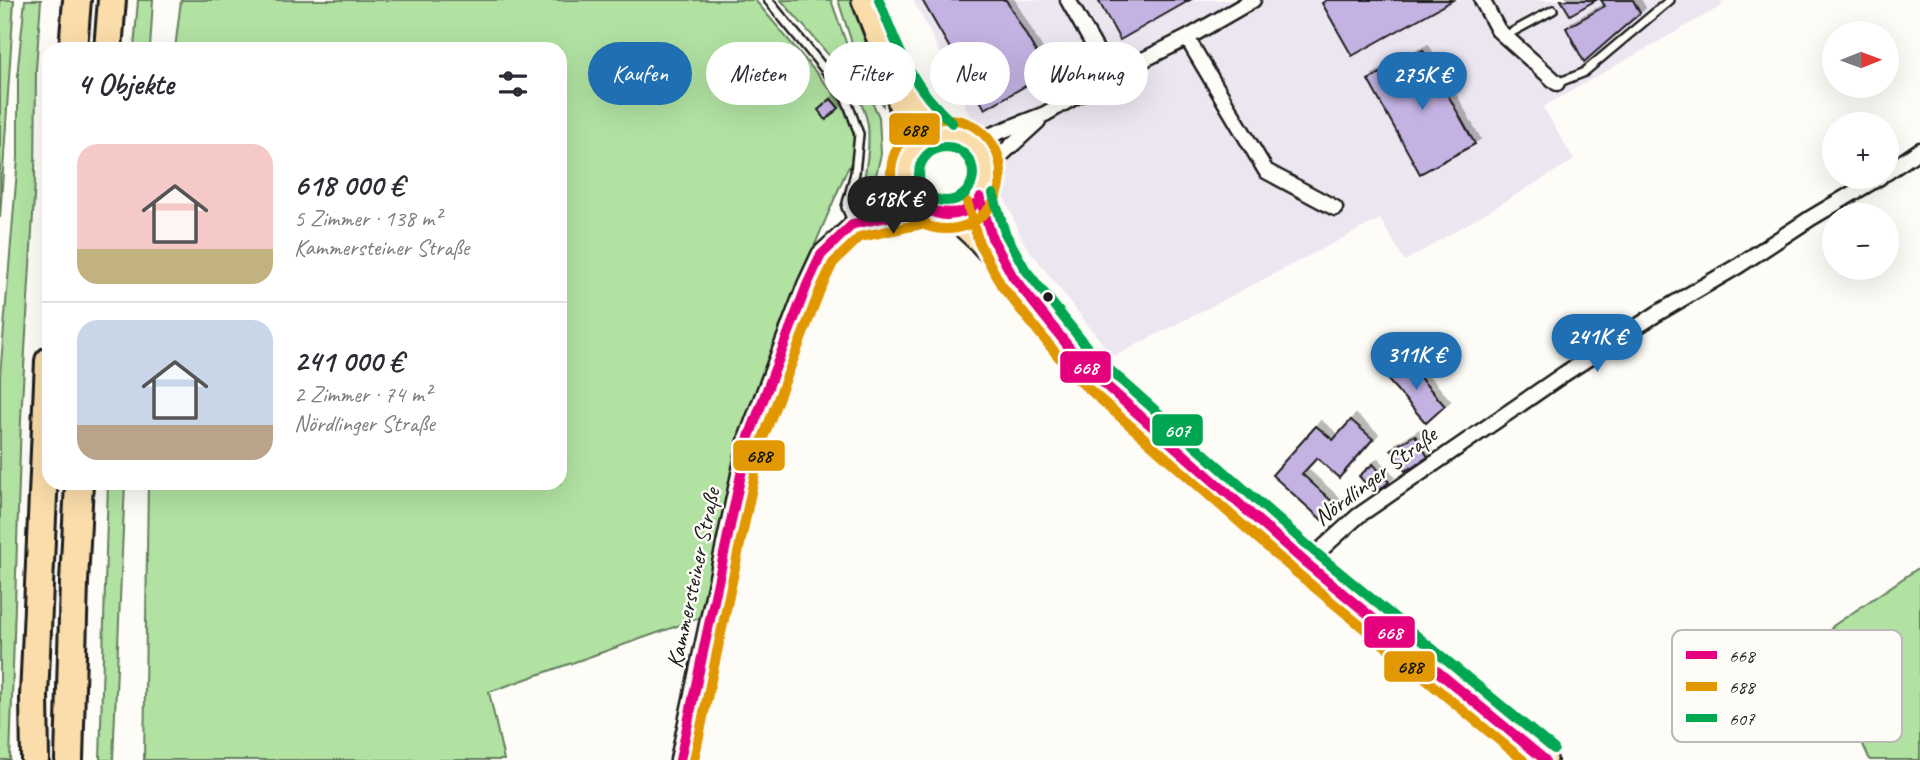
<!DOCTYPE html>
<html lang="de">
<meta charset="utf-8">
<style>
:root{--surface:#fff;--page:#f7f7f7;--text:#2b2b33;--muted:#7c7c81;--line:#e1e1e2;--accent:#1f6fb2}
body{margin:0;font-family:Caveat,sans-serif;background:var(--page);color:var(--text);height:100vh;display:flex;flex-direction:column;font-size:26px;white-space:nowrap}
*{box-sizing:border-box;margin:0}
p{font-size:23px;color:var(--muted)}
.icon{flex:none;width:38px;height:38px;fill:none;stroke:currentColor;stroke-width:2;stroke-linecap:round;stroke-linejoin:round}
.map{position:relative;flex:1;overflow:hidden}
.side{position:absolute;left:42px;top:42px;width:525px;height:448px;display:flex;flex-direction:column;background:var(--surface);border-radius:21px;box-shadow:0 7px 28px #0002}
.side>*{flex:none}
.guide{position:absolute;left:588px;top:42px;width:665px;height:63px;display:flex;gap:14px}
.needle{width:46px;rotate:89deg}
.fabs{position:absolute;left:1822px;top:21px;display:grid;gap:14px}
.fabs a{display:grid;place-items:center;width:77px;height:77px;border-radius:50%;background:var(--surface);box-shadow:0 7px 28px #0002;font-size:35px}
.price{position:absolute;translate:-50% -60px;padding:0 16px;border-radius:24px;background:var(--accent);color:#fff;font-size:23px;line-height:46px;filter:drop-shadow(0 2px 4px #0008)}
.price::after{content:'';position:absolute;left:50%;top:42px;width:21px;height:16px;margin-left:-10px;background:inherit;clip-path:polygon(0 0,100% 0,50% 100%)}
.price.selected{background:#222;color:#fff}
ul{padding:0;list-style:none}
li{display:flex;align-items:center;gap:21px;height:175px;padding:0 35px}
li+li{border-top:2px solid var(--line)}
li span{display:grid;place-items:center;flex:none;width:196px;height:140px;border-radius:21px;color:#555}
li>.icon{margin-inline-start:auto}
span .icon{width:84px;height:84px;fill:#fffc;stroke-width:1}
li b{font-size:30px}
h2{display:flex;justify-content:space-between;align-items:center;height:84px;padding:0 35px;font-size:30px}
.tag{padding:0 24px;border-radius:32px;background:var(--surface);box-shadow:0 7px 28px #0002;font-size:24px;line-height:63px}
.tag.selected{background:var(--accent);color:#fff}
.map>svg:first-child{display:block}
.built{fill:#ece6f1}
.green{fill:#b1e2a2;stroke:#667f5f;stroke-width:2}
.building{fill:#c3b2e2;stroke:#1c1c1c;stroke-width:2;filter:url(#shadow)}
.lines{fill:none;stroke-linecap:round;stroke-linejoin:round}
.service-casing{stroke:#1c1c1c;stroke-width:12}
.minor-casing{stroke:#1c1c1c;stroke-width:19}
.tertiary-casing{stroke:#1c1c1c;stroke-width:23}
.primary-casing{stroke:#1c1c1c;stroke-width:28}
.motorway-casing{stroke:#1c1c1c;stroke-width:32}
.service{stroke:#fdfcf7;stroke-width:7}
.minor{stroke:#fdfcf7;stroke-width:14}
.tertiary{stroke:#fdfcf7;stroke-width:18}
.primary{stroke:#fbddab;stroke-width:23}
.motorway{stroke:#fbddab;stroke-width:26}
.bus-1-casing{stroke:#fdfcf7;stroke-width:16}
.bus-2-casing{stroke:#fdfcf7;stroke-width:16}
.bus-3-casing{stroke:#fdfcf7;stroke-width:16}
.bus-1{stroke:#e5007d;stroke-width:10}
.bus-2{stroke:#e19803;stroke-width:10}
.bus-3{stroke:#00a651;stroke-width:10}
.bus-dot{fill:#1c1c1c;stroke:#fdfcf7;stroke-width:2.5}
.labels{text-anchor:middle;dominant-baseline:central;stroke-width:5;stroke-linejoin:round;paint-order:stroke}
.street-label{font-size:24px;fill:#1c1c1c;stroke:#fdfcf7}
.key{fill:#fdfcf7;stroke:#bab9b5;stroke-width:2}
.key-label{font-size:19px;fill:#1c1c1c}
.line-badge{stroke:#fdfcf7;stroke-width:2.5}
.badge-label{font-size:19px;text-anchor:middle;font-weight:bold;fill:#fff}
.pale-badge-label{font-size:19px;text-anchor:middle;font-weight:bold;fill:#111}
</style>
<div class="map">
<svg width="1920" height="760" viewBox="0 0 1920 760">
<defs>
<filter id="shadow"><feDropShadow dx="5" dy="-5" stdDeviation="0" flood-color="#0004"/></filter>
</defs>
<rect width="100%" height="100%" fill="#fdfcf7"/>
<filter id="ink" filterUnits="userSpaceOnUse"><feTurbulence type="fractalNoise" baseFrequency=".0143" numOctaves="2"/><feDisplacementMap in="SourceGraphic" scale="14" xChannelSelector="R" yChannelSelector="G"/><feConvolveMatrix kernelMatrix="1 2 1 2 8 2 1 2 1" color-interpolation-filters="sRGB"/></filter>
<g filter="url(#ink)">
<path class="built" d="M913 0H1720L1723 5 1543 107 1574 160 1405 261 1380 219 1113 357 1024 243 952 75Z"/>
<path class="green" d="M0 0H14L0 218Z
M25 0H41L36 69 35 180 21 419 10 760H0V376L18 158V67Z
M138 0H153L150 49H134Z
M181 0H755L840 101C852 123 862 149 846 172 805 268 762 365 734 467 721 516 711 568 700 618L489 692 504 760H144L148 483H560V49H175Z
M781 0H831L848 48 879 117 881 154 871 197 867 203 860 201C859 194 863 188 864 180 867 163 870 145 868 127 865 88 806 30 781 0Z
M838 0H850L884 92 883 105 855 52Z
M108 483H125L113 760H100Z
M1920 567V760H1870L1818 647 1833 626Z"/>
<path class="building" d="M922 0H1006L1048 73 985 109Z
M1098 0H1190L1120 40Z
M1327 0H1453L1352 56 1322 3Z
M1561 0H1596L1570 15Z
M1601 0H1633L1640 13 1584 62 1566 28 1605 6Z
M1423 50 1475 144 1420 174 1368 80Z
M831 99 839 108 826 120 818 110Z
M1406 362 1445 406 1426 423 1387 379Z
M1351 420 1373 439 1339 478 1317 458 1302 474 1336 505 1322 520 1272 475 1316 426 1333 440Z
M1415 435 1428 457 1405 471 1391 449Z
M1373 464 1389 482 1375 494 1359 476Z"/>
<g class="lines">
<defs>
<path id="service" d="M768 0 844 93 859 134 855 173 846 207 853 223
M1505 36 1553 10
M1557 83 1583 73 1670 0"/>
<path id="minor" d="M1068 0 1111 76
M1482 0 1498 30 1557 83
M1187 38 1266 171 1335 208
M973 142 1045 114 1111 76 1187 38 1253 0
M987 168 1038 121
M1886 173 1920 150
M1306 563 1358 516 1564 374 1658 313 1738 266 1811 218 1880 177"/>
<path id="tertiary" d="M853 224 923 209
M680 760 749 437 807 285 821 255 883 198 905 172"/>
<path id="primary" d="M864 0C884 51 904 100 910 154
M901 86 919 111 943 133
M905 174a41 41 0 1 1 82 0a41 41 0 1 1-82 0Z
M980 198 992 238 1001 255
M952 215 979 240 1013 277 1084 366 1306 563 1545 760"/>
<path id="motorway" d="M73 49 77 0
M108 49 112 0
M35 760 34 697 49 361
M69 760 74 582 79 483"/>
</defs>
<use href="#service" class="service-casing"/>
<use href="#minor" class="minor-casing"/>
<use href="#tertiary" class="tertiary-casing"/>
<use href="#primary" class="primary-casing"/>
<use href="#motorway" class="motorway-casing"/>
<use href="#service" class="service"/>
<use href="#minor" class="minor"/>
<use href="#tertiary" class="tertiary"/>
<use href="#primary" class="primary"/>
<use href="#motorway" class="motorway"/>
<defs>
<path id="bus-1" d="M980 198 992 238 1013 277 1084 366 1306 563 1545 760
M915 199C930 213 943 214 963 212
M915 199C931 217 954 221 974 205
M680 760 749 437 807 285 821 255 853 224 923 209"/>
<path id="bus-2" d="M891 174a55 55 0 1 1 110 0a55 55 0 1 1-110 0Z
M967 202 979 243 1001 285 1074 376 1297 573 1523 760
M694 760 762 441 820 290 833 263 860 237 926 223"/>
<path id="bus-3" d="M879 0C900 53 909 83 952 123
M919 174a27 27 0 1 1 54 0a27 27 0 1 1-54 0Z
M993 194 1005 233 1025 269 1094 356 1315 552 1554 749"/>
</defs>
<use href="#bus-1" class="bus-1-casing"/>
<use href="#bus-2" class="bus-2-casing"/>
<use href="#bus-3" class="bus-3-casing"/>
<use href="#bus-1" class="bus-1"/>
<use href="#bus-2" class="bus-2"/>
<use href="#bus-3" class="bus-3"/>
</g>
</g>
<circle class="bus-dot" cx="1048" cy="297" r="6"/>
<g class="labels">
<g class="street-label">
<text transform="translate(1375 476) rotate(-37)">Nördlinger Straße</text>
<text transform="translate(693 578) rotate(-78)">Kammersteiner Straße</text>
</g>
</g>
<rect x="1672" y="630" width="230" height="112" rx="10" class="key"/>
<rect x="1686" y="651" width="31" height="8" fill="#e5007d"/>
<rect x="1686" y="682" width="31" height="9" fill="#e19803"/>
<rect x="1686" y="714" width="31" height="8" fill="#00a651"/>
<g class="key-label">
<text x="1729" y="662">668</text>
<text x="1729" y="693">688</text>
<text x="1729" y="725">607</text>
</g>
<g class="line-badge">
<rect x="888" y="112" width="53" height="34" rx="7" fill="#e19803"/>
<rect x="1059" y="350" width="53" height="34" rx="7" fill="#e5007d"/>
<rect x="1151" y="413" width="53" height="34" rx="7" fill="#00a651"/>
<rect x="732" y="439" width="54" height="33" rx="7" fill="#e19803"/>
<rect x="1363" y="615" width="53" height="34" rx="7" fill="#e5007d"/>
<rect x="1383" y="650" width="53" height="33" rx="7" fill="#e19803"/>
</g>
<g class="badge-label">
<text x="1085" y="374">668</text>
<text x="1177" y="437">607</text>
<text x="1389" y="639">668</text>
</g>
<g class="pale-badge-label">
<text x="914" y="136">688</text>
<text x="759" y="462">688</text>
<text x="1410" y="673">688</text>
</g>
</svg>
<div class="fabs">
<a><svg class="needle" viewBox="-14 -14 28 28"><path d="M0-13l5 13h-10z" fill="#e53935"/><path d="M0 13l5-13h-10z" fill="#7c7c81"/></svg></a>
<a>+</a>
<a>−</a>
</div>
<b class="price" style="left:1422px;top:112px">275K €</b>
<b class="price selected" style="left:893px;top:236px">618K €</b>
<b class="price" style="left:1597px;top:374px">241K €</b>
<b class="price" style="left:1416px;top:392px">311K €</b>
<div class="guide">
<a class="tag selected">Kaufen</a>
<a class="tag">Mieten</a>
<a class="tag">Filter</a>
<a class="tag">Neu</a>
<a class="tag">Wohnung</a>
</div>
<section class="side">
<h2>4 Objekte<svg class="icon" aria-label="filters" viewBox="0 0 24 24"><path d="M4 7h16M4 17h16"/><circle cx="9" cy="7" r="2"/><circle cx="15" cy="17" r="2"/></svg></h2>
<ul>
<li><span style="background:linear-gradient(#f6c9c9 75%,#c2b280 0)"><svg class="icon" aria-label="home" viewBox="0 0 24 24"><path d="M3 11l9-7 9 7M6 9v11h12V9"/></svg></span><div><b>618 000 €</b><p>5 Zimmer · 138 m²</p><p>Kammersteiner Straße</p></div></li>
<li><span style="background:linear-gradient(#c9d6e8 75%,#b9a48a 0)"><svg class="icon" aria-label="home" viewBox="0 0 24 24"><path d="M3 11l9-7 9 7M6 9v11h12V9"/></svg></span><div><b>241 000 €</b><p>2 Zimmer · 74 m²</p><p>Nördlinger Straße</p></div></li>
</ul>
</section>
</div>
